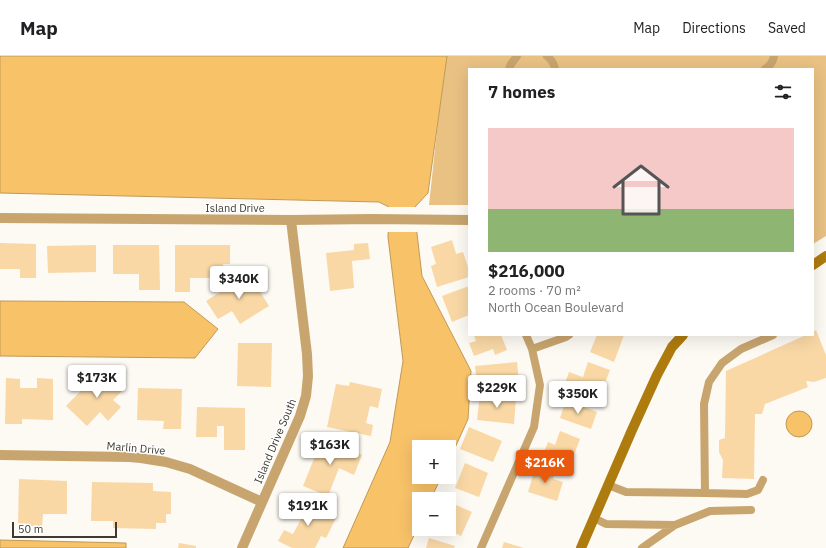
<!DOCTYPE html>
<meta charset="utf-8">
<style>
:root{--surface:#fff;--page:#f6f6f6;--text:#202124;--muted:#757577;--line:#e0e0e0;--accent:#ea580c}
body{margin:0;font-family:"IBM Plex Sans",sans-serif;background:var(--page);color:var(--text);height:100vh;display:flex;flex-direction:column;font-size:15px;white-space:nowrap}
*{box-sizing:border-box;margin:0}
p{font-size:13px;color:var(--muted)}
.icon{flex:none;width:22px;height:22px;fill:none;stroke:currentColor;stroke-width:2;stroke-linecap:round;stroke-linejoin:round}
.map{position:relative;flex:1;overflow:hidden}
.drawer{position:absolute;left:468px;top:12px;width:346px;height:268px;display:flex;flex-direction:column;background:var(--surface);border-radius:0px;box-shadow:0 4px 16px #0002}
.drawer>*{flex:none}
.fabs{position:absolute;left:412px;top:384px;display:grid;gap:8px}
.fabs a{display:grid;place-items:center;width:44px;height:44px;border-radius:0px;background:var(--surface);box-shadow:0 4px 16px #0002;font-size:20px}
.scale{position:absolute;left:12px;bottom:10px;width:105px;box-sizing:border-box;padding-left:4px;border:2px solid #3e3a33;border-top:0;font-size:11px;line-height:14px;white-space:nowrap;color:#3e3a33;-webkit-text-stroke:3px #fff;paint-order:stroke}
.price{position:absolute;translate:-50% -34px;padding:0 9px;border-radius:4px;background:#fff;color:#222;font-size:13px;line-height:26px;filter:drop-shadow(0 1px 2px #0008)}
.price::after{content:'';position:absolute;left:50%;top:24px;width:12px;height:9px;margin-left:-6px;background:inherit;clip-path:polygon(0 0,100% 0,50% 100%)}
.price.selected{background:var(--accent);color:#fff}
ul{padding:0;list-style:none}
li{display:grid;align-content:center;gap:8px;height:212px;padding:0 20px}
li+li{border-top:1px solid var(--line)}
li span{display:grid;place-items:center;height:124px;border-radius:0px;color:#555}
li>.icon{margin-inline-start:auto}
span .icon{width:72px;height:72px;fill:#fffc;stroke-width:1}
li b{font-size:17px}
h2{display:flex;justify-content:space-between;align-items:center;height:48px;padding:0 20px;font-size:17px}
header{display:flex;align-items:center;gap:24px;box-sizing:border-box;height:56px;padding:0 20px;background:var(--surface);border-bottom:1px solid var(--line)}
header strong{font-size:19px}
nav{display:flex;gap:22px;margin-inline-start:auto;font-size:14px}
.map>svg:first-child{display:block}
.green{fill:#e8c183}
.water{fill:#f8c268;stroke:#c09958}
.pier{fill:#fdf9f3}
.building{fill:#f9d8a6}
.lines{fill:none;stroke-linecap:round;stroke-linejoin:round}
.service{stroke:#c8a56e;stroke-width:8}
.minor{stroke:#c8a56e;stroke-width:10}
.secondary{stroke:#ae7b0e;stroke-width:10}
.labels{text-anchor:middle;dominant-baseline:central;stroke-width:3;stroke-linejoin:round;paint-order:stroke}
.street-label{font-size:11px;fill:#3e3a33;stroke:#fff}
</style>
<header>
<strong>Map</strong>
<nav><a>Map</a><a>Directions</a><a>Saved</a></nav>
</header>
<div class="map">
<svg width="826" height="492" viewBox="0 0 826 492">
<rect width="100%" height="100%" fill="#fdf9f3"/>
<path class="green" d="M445 0H826V180L813 188V13H469V149H429Z"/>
<path class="water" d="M0 0H447L428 137 414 152 422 220 471 315 468 363 449 405V391H419V421H441L431 443H419V469L408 492H343L390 386 403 305 388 181 389 151 379 146 0 137Z
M0 245 184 246 218 273 195 302 0 300Z
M786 368a13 13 0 1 1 26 0a13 13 0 1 1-26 0Z
M0 484 126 487V492H0Z"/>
<path class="pier" d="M383 151H418L417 152 419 176H386L388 153Z"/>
<path class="building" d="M452 184 456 198 463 196 469 214V221L437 231 431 210 436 208 431 191Z
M0 187 36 188V222H20V213H0Z
M368 187 370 203 352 205 354 232 330 235 326 197 354 194V188Z
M96 189V216L48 217 47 190Z
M113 189H159L160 234H139V218H113Z
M175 189H230V208H223V222H190V236H175Z
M249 218 269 250 240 268 232 255 218 263 206 245Z
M469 230V259L452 266 442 240Z
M816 274 826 299V322L814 326 806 325 808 331 765 348 762 358H755L754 423 722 422 723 404 719 396V384L725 382 726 315 806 279H813V276Z
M474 279H501L507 294 495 299 493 293 474 300 469 287 476 285Z
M597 279H624L614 306 590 296Z
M238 287H272L271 331 237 330Z
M517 306 519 328 498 330V325L477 327 475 310Z
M588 306 610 314 599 343 564 330 569 316 583 321Z
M103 312 124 333 113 344 121 351 108 365 100 356 87 370 66 350Z
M6 322 20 323V332H37V322L53 323V364L22 363V368H5Z
M350 326 382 333 378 352 370 350 366 367 373 369 371 380 327 371 336 328 349 330Z
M138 332 182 333 181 373H163L164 365 137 364Z
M480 338 516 342 514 368 477 364Z
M566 344 597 356 591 373 560 362Z
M197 351 245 352V394H224V370H217V381H196Z
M469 371 502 385 493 406 460 393Z
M560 375 580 383 569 412 542 401 548 386 555 389Z
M322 383 362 399 354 419 339 412 328 440 303 430Z
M465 407 488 417 479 441 455 432Z
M536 410 555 416 553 423 563 426 557 445 528 436Z
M19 423 67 425V458H43L42 470H18Z
M92 426 153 427V435L171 436V458H166V467H156V473L113 472V465H91Z
M297 443 336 462 326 482 321 480 315 492H292L278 485 284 474 293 478 301 463 289 458Z
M449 446 472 456 461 480 446 473H449Z
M429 482 455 490 454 492H426Z
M504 486 524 492H502Z
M179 487 196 490V492H178Z"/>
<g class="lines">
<path class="service" d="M547 0C552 4 554 8 555 13
M509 13 511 8 517 0
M765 13C770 10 773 6 774 0
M532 293 566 281 569 279
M608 429 626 436 705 437 704 348 709 326 722 307 741 293 773 279
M705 437 747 438 758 434 763 424
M594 462 606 468 675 469
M481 492 534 371 540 329 532 293 526 279
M642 492 675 469 710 455 751 454"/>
<path class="minor" d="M0 162 291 164 372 163 469 164
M0 399 129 401 141 402 166 406 190 413 262 446
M242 492 300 360 306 340 308 320 307 298 291 164"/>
<path class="secondary" d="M813 209 826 200
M581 492 632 374 657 319 672 291 683 279"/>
</g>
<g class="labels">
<g class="street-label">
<text x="235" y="152">Island Drive</text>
<text transform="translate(275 385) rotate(-67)">Island Drive South</text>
<text transform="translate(136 392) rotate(5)">Marlin Drive</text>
</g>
</g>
</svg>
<div class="fabs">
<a>+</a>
<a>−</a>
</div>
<div class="scale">50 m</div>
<b class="price" style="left:239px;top:244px">$340K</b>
<b class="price" style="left:97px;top:343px">$173K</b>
<b class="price" style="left:497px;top:353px">$229K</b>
<b class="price" style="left:578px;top:359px">$350K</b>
<b class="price" style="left:330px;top:410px">$163K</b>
<b class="price selected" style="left:545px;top:428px">$216K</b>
<b class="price" style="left:308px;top:471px">$191K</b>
<section class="drawer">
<h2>7 homes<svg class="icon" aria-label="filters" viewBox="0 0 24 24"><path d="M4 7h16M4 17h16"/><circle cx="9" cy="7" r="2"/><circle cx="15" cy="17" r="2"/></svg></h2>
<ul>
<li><span style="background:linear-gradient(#f6c9c9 65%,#8fb573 0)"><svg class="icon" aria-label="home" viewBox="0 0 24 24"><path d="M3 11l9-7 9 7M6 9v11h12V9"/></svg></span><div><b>$216,000</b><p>2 rooms · 70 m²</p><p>North Ocean Boulevard</p></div></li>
</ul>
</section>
</div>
